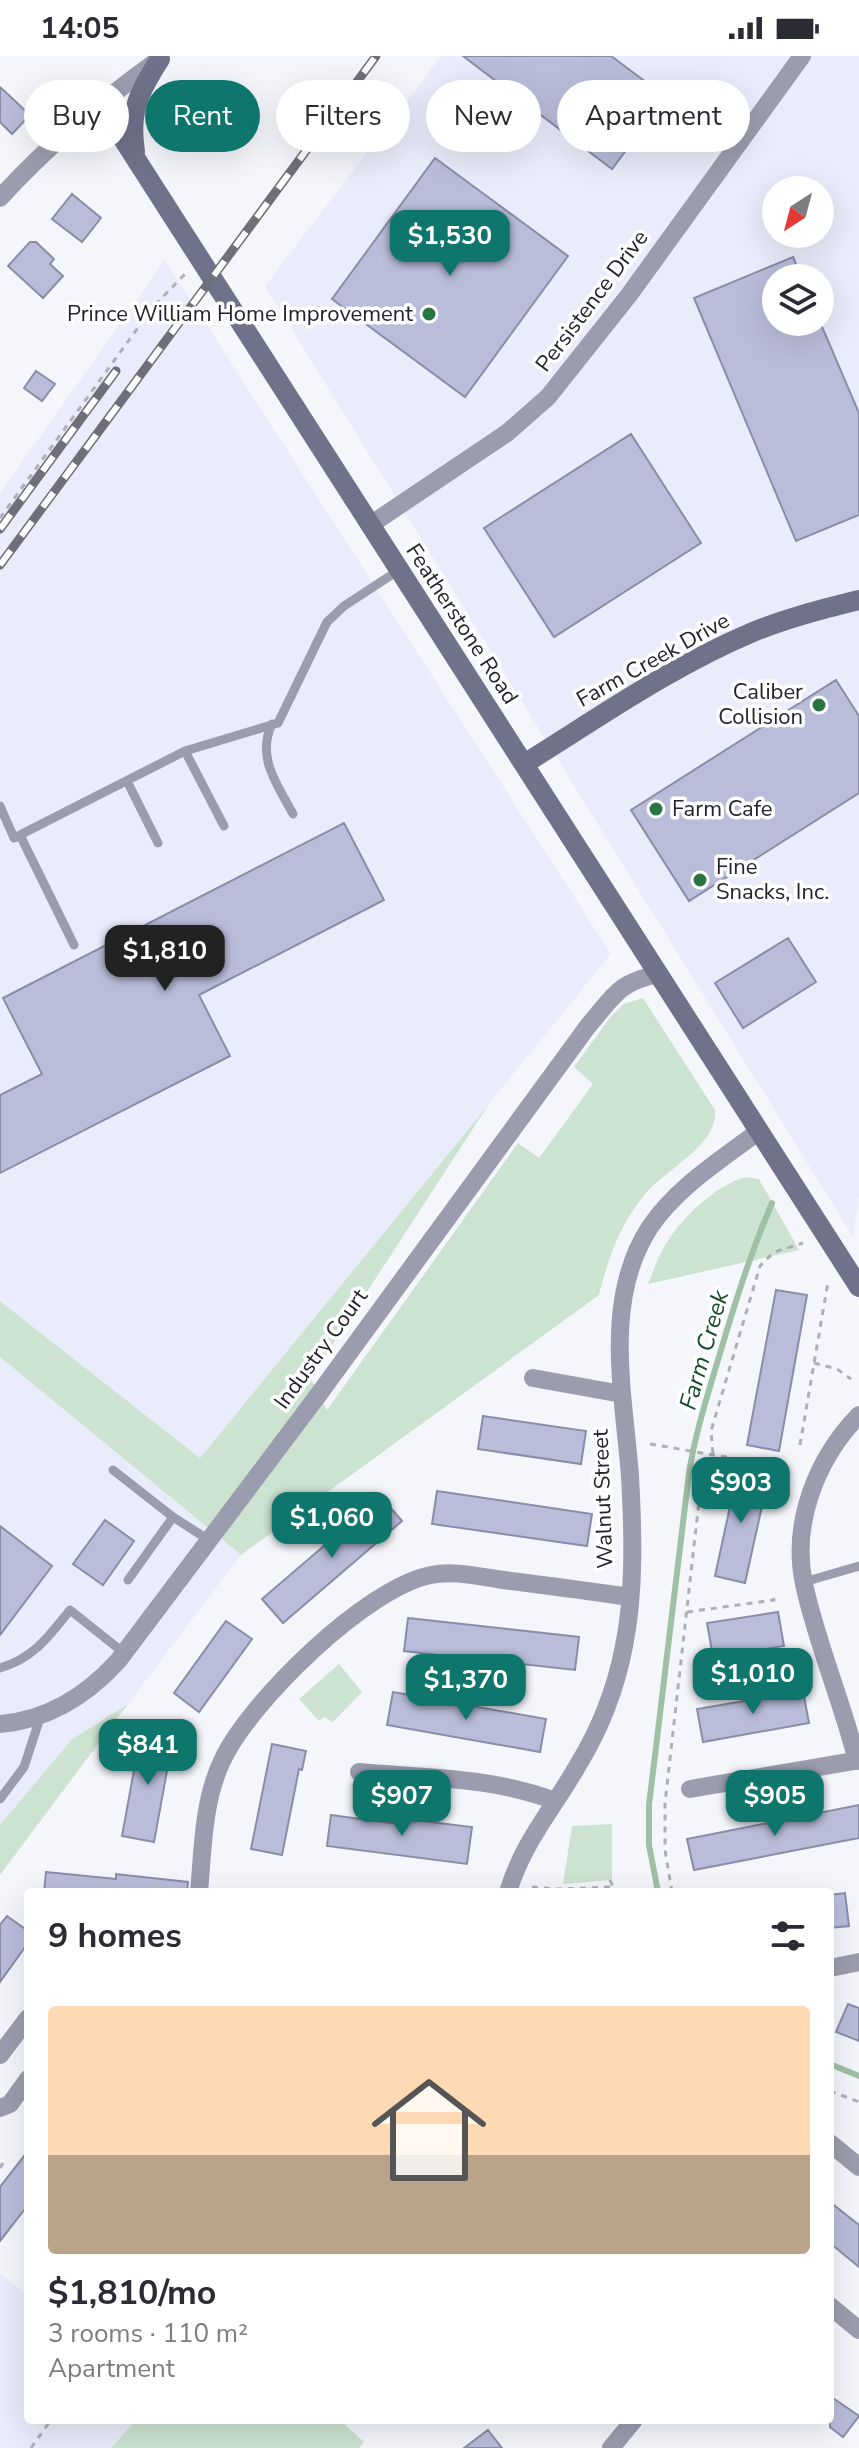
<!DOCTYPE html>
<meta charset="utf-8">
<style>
:root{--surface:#fff;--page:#f2f2f3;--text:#2b2b33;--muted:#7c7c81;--accent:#0f766e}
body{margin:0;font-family:"Nunito Sans",sans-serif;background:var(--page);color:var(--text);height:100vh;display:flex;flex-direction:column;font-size:30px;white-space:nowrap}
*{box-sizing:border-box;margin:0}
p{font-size:26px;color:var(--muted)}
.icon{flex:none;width:44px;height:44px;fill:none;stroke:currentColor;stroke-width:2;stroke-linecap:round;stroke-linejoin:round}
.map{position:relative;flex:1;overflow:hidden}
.details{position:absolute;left:24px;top:1832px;width:810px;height:536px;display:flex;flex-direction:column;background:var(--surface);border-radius:8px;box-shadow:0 8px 32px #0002}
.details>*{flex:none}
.guide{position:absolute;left:24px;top:24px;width:812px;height:72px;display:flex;gap:16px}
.needle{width:52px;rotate:216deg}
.fabs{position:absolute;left:762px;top:120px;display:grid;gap:16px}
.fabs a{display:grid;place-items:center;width:72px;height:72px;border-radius:50%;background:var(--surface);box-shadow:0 8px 32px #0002;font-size:40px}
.price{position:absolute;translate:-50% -68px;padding:0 18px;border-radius:16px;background:var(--accent);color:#fff;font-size:26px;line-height:52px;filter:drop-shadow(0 2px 4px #0008)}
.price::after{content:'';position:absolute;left:50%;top:48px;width:24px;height:18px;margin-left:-12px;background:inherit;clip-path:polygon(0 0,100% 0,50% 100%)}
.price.current{background:#222;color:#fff}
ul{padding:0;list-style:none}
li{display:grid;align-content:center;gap:16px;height:424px;padding:0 24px}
li span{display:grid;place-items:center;height:248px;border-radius:8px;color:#555}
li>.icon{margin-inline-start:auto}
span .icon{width:144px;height:144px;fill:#fffc;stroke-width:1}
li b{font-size:34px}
h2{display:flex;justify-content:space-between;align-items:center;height:96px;padding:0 24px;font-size:34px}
.chip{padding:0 28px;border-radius:36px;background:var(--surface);box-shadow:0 8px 32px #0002;font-size:28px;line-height:72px}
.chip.current{background:var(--accent);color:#fff}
.status{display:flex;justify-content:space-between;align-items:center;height:56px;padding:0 40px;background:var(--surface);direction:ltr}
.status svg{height:22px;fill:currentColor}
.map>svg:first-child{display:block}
.built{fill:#ebecfb;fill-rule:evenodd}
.green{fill:#cce3d1}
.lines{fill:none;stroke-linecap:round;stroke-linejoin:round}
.stream{stroke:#9ec1a6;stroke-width:6}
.building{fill:#babdda;stroke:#8a8da8;stroke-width:2}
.path{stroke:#aeafb7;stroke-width:3;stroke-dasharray:6 6;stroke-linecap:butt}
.lane{stroke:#9b9dae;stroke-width:9}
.street{stroke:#9b9dae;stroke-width:18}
.secondary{stroke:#70728a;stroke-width:20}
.rail-casing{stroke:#6e6f78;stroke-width:9}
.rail{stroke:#fff;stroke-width:6;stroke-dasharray:18;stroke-linecap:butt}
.poi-dot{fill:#287442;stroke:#fff;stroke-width:3}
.labels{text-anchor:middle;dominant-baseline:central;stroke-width:7;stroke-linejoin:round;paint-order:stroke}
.street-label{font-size:22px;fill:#22232e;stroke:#fff}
.poi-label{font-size:22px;fill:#22232e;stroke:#fff;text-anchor:end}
.water-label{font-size:24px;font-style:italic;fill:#144c28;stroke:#fff}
</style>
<div class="status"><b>14:05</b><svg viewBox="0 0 49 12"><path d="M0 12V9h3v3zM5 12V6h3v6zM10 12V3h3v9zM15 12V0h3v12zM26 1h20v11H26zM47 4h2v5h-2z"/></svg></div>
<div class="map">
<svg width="859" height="2392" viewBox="0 0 859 2392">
<rect width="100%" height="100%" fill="#f5f6fc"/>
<path class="built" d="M441 0H859V1140L853 1181 265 230ZM776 134H820V178H776ZM776 222H820V266H776Z
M165 204 611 898 200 1402 0 1245V437Z
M0 1301 241 1499 128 1648 72 1683 0 1769Z
M0 2217 28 2240V2364H136L111 2392H0Z"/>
<path class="green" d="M643 942 715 1054C719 1088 666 1113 646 1137 621 1166 608 1202 599 1239L241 1499 0 1301V1245L200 1402 489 1048 311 1322 327 1354 518 1087 539 1102 593 1028 574 1011 612 959 624 948Z
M746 1121 759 1123 799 1194 648 1228C653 1216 657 1204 663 1193 677 1166 716 1128 746 1121Z
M339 1608 362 1636 333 1666 324 1661 319 1665 299 1643Z
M128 1648 0 1819V1769L72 1683Z
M612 1768V1824L563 1828 572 1770Z
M136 2364H340L364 2386 359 2392H111Z"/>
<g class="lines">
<path class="stream" d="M658 1836 649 1789V1749L689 1417C695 1378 707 1341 718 1304 734 1250 750 1198 772 1147
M830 2008 859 2020"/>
</g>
<path class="building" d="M463 0H611L666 41 612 113Z
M0 31 30 59 12 78 0 66Z
M435 102 568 200 465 341 332 243Z
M72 138 101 162 82 186 52 163Z
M30 186H36L54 203 50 208 63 220 43 242 8 210Z
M793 201 802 222H776V266H820L859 357V459L796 485 694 242Z
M36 315 55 328 42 345 24 332Z
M631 378 701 487 554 581 484 472Z
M836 624 859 660V737L689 845 631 754Z
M344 767 384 844 199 939 230 1000 0 1117V1039L42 1018 3 942Z
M788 882 816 926 743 972 715 927Z
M776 1234 807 1239 779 1395 747 1389Z
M483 1360 586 1375 581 1408 478 1393Z
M725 1414 768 1423 745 1527 715 1520 734 1432 722 1429Z
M437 1435 592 1458 587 1490 432 1468Z
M381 1441 402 1465 283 1567 262 1543Z
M105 1464 134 1485 103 1529 73 1508Z
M0 1470 52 1510 0 1579Z
M778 1556 784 1590 713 1601 707 1567Z
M408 1562 579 1581 575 1614 404 1595Z
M226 1565 252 1583 199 1656 174 1637Z
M803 1635 809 1667 703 1686 697 1653Z
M393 1636 546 1663 540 1696 387 1669Z
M141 1676 173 1682 154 1786 122 1780Z
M272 1688 306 1695 302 1714 299 1713 282 1799 251 1793Z
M859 1749V1782L694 1814 687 1783Z
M331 1759 398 1768 399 1762 472 1771 467 1808 327 1790Z
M46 1816 116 1823V1818L188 1826 187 1836H44Z
M845 1837 849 1870 830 1872V1839Z
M7 1860 28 1875V1887L0 1926V1869Z
M848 1948 859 1952V1985L836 1976Z
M28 2095V2149L0 2185V2131Z
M830 2146 859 2169V2211L830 2187Z
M830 2340 859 2360 843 2381 830 2371Z
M488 2374 502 2392H464Z"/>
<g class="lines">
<path class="path" d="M0 462 153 251 186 217
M814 1307 837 1313 851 1323
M650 1388 789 1412
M800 1389 828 1226
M687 1556 774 1544 773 1537
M610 1824 615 1836
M532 1831 557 1833 612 1831
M672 1836 665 1794V1747L698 1454 705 1414 713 1399 711 1375 760 1210 774 1196 803 1187
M830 2035 859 2046
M0 2112 3 2107
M31 2392 51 2364"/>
<path class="lane" d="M272 668C256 701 277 728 293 758
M185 695 224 770
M127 725 158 787
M0 750 14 782 185 695 278 667 327 566 344 550 399 514
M20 779 74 889
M113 1414 173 1461
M128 1524 173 1461 209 1484
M804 1526 859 1510
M0 1612C34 1602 49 1580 70 1554L124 1597
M0 1743 24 1711 41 1659"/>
<path class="street" d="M0 142C48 89 100 46 158 4
M370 469 507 377 548 341 629 239 802 0
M533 1322 622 1338
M0 1668C47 1664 87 1639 118 1605L316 1342 588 970C614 940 618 926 659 918
M857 1705C842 1645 817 1588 804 1528 791 1467 817 1402 859 1359
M359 1716C425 1722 493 1721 555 1745
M690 1733 859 1704
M199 1836C203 1792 203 1745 222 1705 249 1646 367 1531 431 1519 454 1514 480 1521 503 1524 545 1529 588 1535 630 1541
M508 1836C523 1786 553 1753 578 1709 600 1673 616 1632 624 1590 635 1536 633 1475 630 1420 624 1339 602 1244 650 1171 677 1131 721 1104 759 1075
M830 1912 859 1906
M0 1999 28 1962
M0 2052 10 2048 28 2023
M830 2087 859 2111
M830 2250 859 2274
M611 2392 634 2364"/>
<path class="secondary" d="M100 47 859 1231
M135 96C129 56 138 37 160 3
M524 708C598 662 672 610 753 576 787 562 823 553 859 544"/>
<defs>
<path id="rail" d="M0 473 116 315
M0 509 376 0"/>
</defs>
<use href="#rail" class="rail-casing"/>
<use href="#rail" class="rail"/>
</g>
<g class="poi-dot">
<circle cx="429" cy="258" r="8"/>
<circle cx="819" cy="649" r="8"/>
<circle cx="656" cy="753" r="8"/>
<circle cx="700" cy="824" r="8"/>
</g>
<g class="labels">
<g class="street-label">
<text transform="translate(592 245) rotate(-53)">Persistence Drive</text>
<text transform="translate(462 568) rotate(57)">Featherstone Road</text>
<text transform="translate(653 604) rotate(-29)">Farm Creek Drive</text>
<text transform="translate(321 1293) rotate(-54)">Industry Court</text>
<text transform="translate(603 1443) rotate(-92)">Walnut Street</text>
</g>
<g class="poi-label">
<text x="413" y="258">Prince William Home Improvement</text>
<text x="803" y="636">Caliber<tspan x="803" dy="25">Collision</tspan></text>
<text x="672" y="753" text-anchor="start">Farm Cafe</text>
<text x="716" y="811" text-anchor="start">Fine<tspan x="716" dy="25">Snacks, Inc.</tspan></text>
</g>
<g class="water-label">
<text transform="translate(704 1294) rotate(-74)">Farm Creek</text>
</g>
</g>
</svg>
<div class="fabs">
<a><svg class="needle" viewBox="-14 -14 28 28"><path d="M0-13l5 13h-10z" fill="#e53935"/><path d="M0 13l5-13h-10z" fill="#7c7c81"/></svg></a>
<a><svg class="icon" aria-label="layers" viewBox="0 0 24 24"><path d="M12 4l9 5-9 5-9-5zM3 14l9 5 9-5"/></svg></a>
</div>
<b class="price" style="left:450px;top:222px">$1,530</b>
<b class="price current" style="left:165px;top:937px">$1,810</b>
<b class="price" style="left:741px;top:1469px">$903</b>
<b class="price" style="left:332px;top:1504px">$1,060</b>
<b class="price" style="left:753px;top:1660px">$1,010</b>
<b class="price" style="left:466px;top:1666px">$1,370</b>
<b class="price" style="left:148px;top:1731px">$841</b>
<b class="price" style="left:402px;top:1782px">$907</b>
<b class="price" style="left:775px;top:1782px">$905</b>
<div class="guide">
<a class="chip">Buy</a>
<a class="chip current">Rent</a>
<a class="chip">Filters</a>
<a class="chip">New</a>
<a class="chip">Apartment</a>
</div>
<section class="details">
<h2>9 homes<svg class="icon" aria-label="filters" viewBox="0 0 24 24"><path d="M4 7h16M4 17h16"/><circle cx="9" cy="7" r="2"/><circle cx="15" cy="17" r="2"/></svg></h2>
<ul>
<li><span style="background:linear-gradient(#ffd9b3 60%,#b9a48a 0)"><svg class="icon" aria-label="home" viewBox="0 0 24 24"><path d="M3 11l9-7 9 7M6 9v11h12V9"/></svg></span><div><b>$1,810/mo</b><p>3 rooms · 110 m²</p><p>Apartment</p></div></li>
</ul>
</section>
</div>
